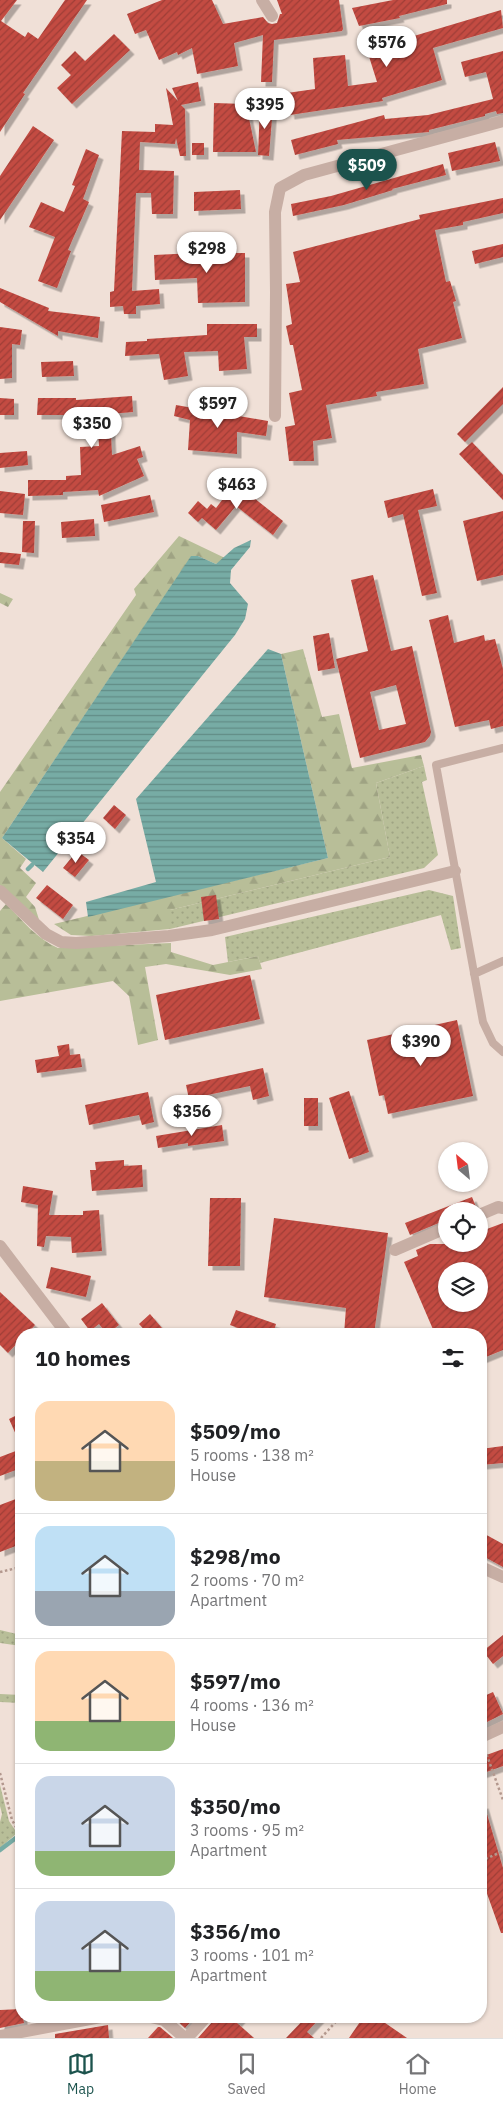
<!DOCTYPE html>
<meta charset="utf-8">
<style>
:root{--surface:#fff;--page:#f2f2f2;--text:#202124;--muted:#757577;--line:#e0e0e0;--accent:#1c534d}
body{margin:0;font-family:"IBM Plex Sans",sans-serif;background:var(--page);color:var(--text);height:100vh;display:flex;flex-direction:column;font-size:19px;white-space:nowrap}
*{box-sizing:border-box;margin:0}
p{font-size:16px;color:var(--muted)}
.icon{flex:none;width:28px;height:28px;fill:none;stroke:currentColor;stroke-width:2;stroke-linecap:round;stroke-linejoin:round}
.map{position:relative;flex:1;overflow:hidden}
.details{position:absolute;left:15px;top:1328px;width:472px;height:695px;display:flex;flex-direction:column;background:var(--surface);border-radius:20px;box-shadow:0 1px 4px #0004}
.details>*{flex:none}
.needle{width:32px;rotate:332deg}
.fabs{position:absolute;left:438px;top:1142px;display:grid;gap:10px}
.fabs a{display:grid;place-items:center;width:50px;height:50px;border-radius:50%;background:var(--surface);box-shadow:0 1px 4px #0004;font-size:25px}
.price{position:absolute;translate:-50% -42px;padding:0 11px;border-radius:18px;background:#fff;color:#222;font-size:16px;line-height:32px;filter:drop-shadow(0 1px 2px #0008)}
.price::after{content:'';position:absolute;left:50%;top:30px;width:15px;height:11px;margin-left:-8px;background:inherit;clip-path:polygon(0 0,100% 0,50% 100%)}
.price.active{background:var(--accent);color:#fff}
ul{padding:0;list-style:none}
li{display:flex;align-items:center;gap:15px;height:125px;padding:0 20px}
li+li{border-top:1px solid var(--line)}
li span{display:grid;place-items:center;flex:none;width:140px;height:100px;border-radius:15px;color:#555}
li>.icon{margin-inline-start:auto}
span .icon{width:60px;height:60px;fill:#fffc;stroke-width:1}
li b{font-size:21px}
h2{display:flex;justify-content:space-between;align-items:center;height:60px;padding:0 20px;font-size:21px}
.tab-bar{display:flex;justify-content:space-around;align-items:center;height:70px;border-top:1px solid var(--line);background:var(--surface);font-size:14px;color:var(--muted)}
.tab-bar a{display:grid;justify-items:center;gap:2px}
.tab-bar .active{color:var(--accent)}
.map>svg:first-child{display:block}
.grass{fill:url(#grass-dots)}
.forest{fill:url(#forest-firs)}
.water{fill:url(#water-rules)}
.lines{fill:none;stroke-linecap:round;stroke-linejoin:round}
.stream{stroke:#77aca5;stroke-width:4.5}
.building{fill:url(#building-hatch);fill-rule:evenodd;filter:url(#shadow)}
.path{stroke:#b3988e;stroke-width:2.5;stroke-dasharray:2.5 2.5;stroke-linecap:butt}
.service{stroke:#c7aea4;stroke-width:8}
.minor{stroke:#c7aea4;stroke-width:12}
</style>
<div class="map">
<svg width="503" height="2038" viewBox="0 0 503 2038">
<defs>
<pattern id="grass-dots" width="8" height="8" patternUnits="userSpaceOnUse" patternTransform="scale(1.25)"><rect width="8" height="8" fill="#b8be98"/><path d="M2 2h.1M6 6h.1" fill="none" stroke="#9fa383" stroke-width="1.8" stroke-linecap="round"/></pattern>
<pattern id="forest-firs" width="22" height="20" patternUnits="userSpaceOnUse" patternTransform="scale(1.25)"><rect width="22" height="20" fill="#b8be98"/><path d="M5 1l3.5 6h-7zM16 11l3.5 6h-7z" fill="#9fa383"/></pattern>
<pattern id="water-rules" width="6" height="5" patternUnits="userSpaceOnUse" patternTransform="scale(1.25)"><rect width="6" height="5" fill="#77aca5"/><path d="M0 2.5h6" fill="none" stroke="#628c86"/></pattern>
<pattern id="building-hatch" width="6" height="6" patternUnits="userSpaceOnUse" patternTransform="scale(1.25)"><rect width="6" height="6" fill="#c34b42"/><path d="M-1 1l2-2M0 6l6-6M5 7l2-2" fill="none" stroke="#9f3e37"/></pattern>
<filter id="shadow"><feDropShadow dx="4.5" dy="4.5" stdDeviation="0" flood-color="#0004"/></filter>
</defs>
<rect width="100%" height="100%" fill="#f0e0d7"/>
<path class="grass" d="M424 766 427 780 422 782 438 855 424 868 170 929V910L390 857 376 783Z
M429 890 453 896 461 948 451 950 441 915 260 963 258 956 228 962 225 937Z
M0 1630 21 1635V1646L0 1643Z
M0 1694 21 1695V1703L0 1702Z
M0 1785 9 1821 17 1833 0 1848V1822L2 1814 0 1806Z"/>
<path class="forest" d="M179 536 225 558 216 564 198 556 191 557 2 838 26 859 20 868 36 883 26 897 35 907 41 926 0 885V792L136 595 134 589Z
M0 593 13 599 8 607 0 603Z
M303 649 322 717 339 714 352 768 421 755 424 766 376 783 390 857 170 910V929L92 936 71 935 54 924 328 858 281 654Z
M6 904C22 920 37 939 58 948L171 943V952L213 965 258 956 262 969 230 975 166 964 145 967 158 1040 138 1045 129 996 113 981 0 1001V911Z"/>
<path class="water" d="M251 540 250 547 231 570 230 583 248 604 245 619 235 635 43 872 2 838 191 556H198L216 564 234 548Z
M268 649 281 654 328 858 88 917 86 902 156 882 136 799Z"/>
<g class="lines">
<path class="stream" d="M28 869 32 865
M481 1582 484 1580
M0 1850 21 1834"/>
</g>
<path class="building" d="M0 0H17L1 21 25 37 28 32 38 39 65 0H87L23 93 25 94 0 132Z
M162 0H212L223 24 263 17 268 23 272 24 277 23 280 14H282L277 0H339L343 29 342 31 274 40 272 82H261L263 35 234 43 238 66 197 74 192 48 178 55 177 52 159 60 146 30 135 34 127 14Z
M393 0H447V4L399 16 400 18 359 26 352 8Z
M501 10 503 28 433 48 442 80 382 98 383 101 290 115 287 93 315 89 313 58 345 55 348 86 377 82 367 50Z
M114 34 130 50 72 104 57 88 71 75 61 65 75 51 85 61Z
M503 51V113L497 114 496 111 485 114V116L429 130V132L337 140 338 144 295 155 291 140 384 115 385 119 428 115 493 99 486 72 465 77 461 62Z
M198 82 201 101 181 105 185 109 186 156H180L176 138 175 144 140 142 139 170 174 171 173 214H152L151 193H136L132 291 159 289 160 304 136 306V314H124L123 306 110 307V292L114 291 122 131 155 132V124L173 125 166 88 178 101 172 88Z
M214 103 246 104 256 152H213Z
M260 105 273 106 269 156 258 155Z
M33 126 54 140 0 220V176Z
M495 142 500 161 452 171 448 153Z
M192 143H204V155H192Z
M86 149 99 155 83 199 89 202 68 250 71 251 57 288 38 281 55 237 29 227 41 202 64 212 75 186 72 185Z
M443 164 446 175 392 189 393 190 344 205 293 216 291 204 331 196Z
M240 190 241 209 194 211V192Z
M503 198V213L463 222V225L435 230 446 282 450 281 456 301 453 302 462 338 418 349 424 384 376 392 377 396 326 405 332 438 313 441 314 461H289L285 427 295 425 289 393 302 390 293 345H290L286 326 292 324 286 284 300 282 293 252 420 219 419 215Z
M503 244V257L475 264 472 251Z
M196 253H245V302L198 303 197 278 155 280 154 255Z
M0 288 49 308 48 311 100 317 98 338 58 331V336L0 302Z
M207 324H257V337H244L247 369 219 371 218 351 184 352 188 376 164 380 159 354 125 356 126 342 147 341V339L207 335Z
M0 327 22 330 20 345 12 344V378L0 379Z
M73 361 74 376 42 377 41 362Z
M503 387V404L465 442 457 434Z
M132 396 133 412 110 414 112 455 140 446 143 457 137 459 144 476 99 496 98 490 63 492V495L28 496V480H66V476L81 475 80 447 99 446 97 415H37L38 398H76V400Z
M0 398 14 399V415H0Z
M176 405 268 421 266 436 237 432V454L188 450 190 420 174 416Z
M472 442 503 475V500L459 454Z
M27 451 28 465 0 468V453Z
M235 483 283 521 273 535 236 506 216 530 202 518 198 522 188 513 198 501 207 509 211 504 216 508Z
M433 489 437 506 418 510 437 593 422 596 403 514 388 518 384 501Z
M0 491 25 494 23 515 0 513Z
M150 495 154 512 104 522 101 505Z
M503 511V575L477 581 463 521Z
M94 519 95 536 62 538 61 522Z
M23 521H35L34 553 22 552Z
M0 552 21 554 19 565 0 563Z
M373 575 391 651 412 646 431 732 430 736 425 742 360 758 336 659 368 651 351 580ZM396 685 406 724 379 730 370 692Z
M448 615 454 643 484 635 485 641 495 639 503 669V726L491 729 489 720 455 727 429 620Z
M329 633 335 668 318 671 313 636Z
M114 805 126 815 115 829 103 818Z
M77 851 89 860 75 877 63 868Z
M47 885 73 905 63 919 36 898Z
M216 895 219 919 204 921 201 897Z
M250 975 260 1019 165 1040 156 995Z
M457 1020 473 1096 388 1114 384 1095 379 1096 367 1040Z
M69 1044 70 1055 80 1054 82 1067 37 1073 35 1060 59 1056 57 1046Z
M263 1068 269 1096 253 1100 250 1086 189 1099 186 1085Z
M349 1091 369 1152 349 1159 329 1098Z
M148 1092 154 1122 142 1125 139 1115 89 1125 85 1105Z
M304 1098H318V1126H304Z
M222 1125 224 1141 188 1146V1143L158 1148 156 1136Z
M124 1160V1166L142 1165 143 1187 92 1191 90 1170H96L95 1162Z
M23 1186 53 1191 49 1215H83V1211L99 1210 102 1251 72 1253 71 1237 46 1236 44 1247 37 1246 38 1205 21 1202Z
M472 1197 476 1207 472 1211H446V1220L410 1235 405 1223Z
M210 1198H241L240 1266H208Z
M274 1218 388 1233 374 1334H344L346 1308 264 1297Z
M503 1223V1350L481 1359V1334H435L404 1262 418 1256 416 1250 430 1244H479V1232ZM446 1271H479V1304H446Z
M51 1267 91 1276 86 1297 46 1288Z
M0 1292 35 1325 27 1334H21V1339L8 1353 0 1345Z
M102 1303 119 1325 107 1334 99 1324 90 1331 81 1319Z
M236 1310 276 1324 273 1334H254L230 1325Z
M150 1314 167 1334H148L139 1324Z
M21 1413V1446L9 1419Z
M503 1446V1463L481 1465V1449Z
M21 1449V1468L0 1476V1457Z
M21 1497V1544L0 1552V1505Z
M481 1532 503 1544V1567L481 1555Z
M503 1635V1656L493 1664 483 1651Z
M493 1692 503 1714 481 1725V1711L487 1708 482 1697Z
M503 1749V1766L481 1774V1757Z
M484 1804 503 1868V1933H501L485 1888 481 1889V1805Z
M21 2009 24 2023 0 2028V2010Z
M172 2016H196L185 2028Z
M215 2016H243L237 2023 254 2038H198L213 2021Z
M307 2016H322L307 2032 314 2038H286Z
M364 2016H375L407 2038H349Z
M108 2025 109 2038H55V2034Z
M158 2027H160L173 2038H148Z"/>
<g class="lines">
<path class="path" d="M0 1572 21 1567
M485 1750 503 1800
M0 1773 12 1820 21 1836
M481 1861 503 1851
M321 2038 341 2016"/>
<path class="service" d="M503 748 436 765 483 1022 493 1043 503 1052
M474 974 503 961"/>
<path class="minor" d="M262 0 272 16
M275 416 276 292 275 212 280 188 304 175 503 121
M0 891 46 934 61 942 76 943 169 936 212 930 455 871
M479 1215 498 1207 503 1208
M0 1246 67 1334
M395 1250 446 1228
M481 1567 503 1577
M481 1737 503 1727
M146 2016 164 2020 185 2038
M0 2036 106 2016
M187 2038 207 2016"/>
</g>
</svg>
<div class="fabs">
<a><svg class="needle" viewBox="-14 -14 28 28"><path d="M0-13l5 13h-10z" fill="#e53935"/><path d="M0 13l5-13h-10z" fill="#757577"/></svg></a>
<a><svg class="icon" aria-label="locate" viewBox="0 0 24 24"><circle cx="12" cy="12" r="6"/><path d="M12 2v4M12 18v4M2 12h4M18 12h4"/></svg></a>
<a><svg class="icon" aria-label="layers" viewBox="0 0 24 24"><path d="M12 4l9 5-9 5-9-5zM3 14l9 5 9-5"/></svg></a>
</div>
<b class="price" style="left:387px;top:68px">$576</b>
<b class="price" style="left:265px;top:130px">$395</b>
<b class="price active" style="left:367px;top:191px">$509</b>
<b class="price" style="left:207px;top:274px">$298</b>
<b class="price" style="left:218px;top:429px">$597</b>
<b class="price" style="left:92px;top:449px">$350</b>
<b class="price" style="left:237px;top:510px">$463</b>
<b class="price" style="left:76px;top:864px">$354</b>
<b class="price" style="left:421px;top:1067px">$390</b>
<b class="price" style="left:192px;top:1137px">$356</b>
<section class="details">
<h2>10 homes<svg class="icon" aria-label="filters" viewBox="0 0 24 24"><path d="M4 7h16M4 17h16"/><circle cx="9" cy="7" r="2"/><circle cx="15" cy="17" r="2"/></svg></h2>
<ul>
<li><span style="background:linear-gradient(#ffd9b3 60%,#c2b280 0)"><svg class="icon" aria-label="home" viewBox="0 0 24 24"><path d="M3 11l9-7 9 7M6 9v11h12V9"/></svg></span><div><b>$509/mo</b><p>5 rooms · 138 m²</p><p>House</p></div></li>
<li><span style="background:linear-gradient(#bfe0f5 65%,#9aa5b1 0)"><svg class="icon" aria-label="home" viewBox="0 0 24 24"><path d="M3 11l9-7 9 7M6 9v11h12V9"/></svg></span><div><b>$298/mo</b><p>2 rooms · 70 m²</p><p>Apartment</p></div></li>
<li><span style="background:linear-gradient(#ffd9b3 70%,#8fb573 0)"><svg class="icon" aria-label="home" viewBox="0 0 24 24"><path d="M3 11l9-7 9 7M6 9v11h12V9"/></svg></span><div><b>$597/mo</b><p>4 rooms · 136 m²</p><p>House</p></div></li>
<li><span style="background:linear-gradient(#c9d6e8 75%,#8fb573 0)"><svg class="icon" aria-label="home" viewBox="0 0 24 24"><path d="M3 11l9-7 9 7M6 9v11h12V9"/></svg></span><div><b>$350/mo</b><p>3 rooms · 95 m²</p><p>Apartment</p></div></li>
<li><span style="background:linear-gradient(#c9d6e8 70%,#8fb573 0)"><svg class="icon" aria-label="home" viewBox="0 0 24 24"><path d="M3 11l9-7 9 7M6 9v11h12V9"/></svg></span><div><b>$356/mo</b><p>3 rooms · 101 m²</p><p>Apartment</p></div></li>
</ul>
</section>
</div>
<nav class="tab-bar">
<a class="active"><svg class="icon" aria-label="map" viewBox="0 0 24 24"><path d="M3 6l6-2 6 2 6-2v14l-6 2-6-2-6 2zM9 4v14M15 6v14"/></svg>Map</a>
<a><svg class="icon" aria-label="saved" viewBox="0 0 24 24"><path d="M7 4h10v16l-5-4-5 4z"/></svg>Saved</a>
<a><svg class="icon" aria-label="home" viewBox="0 0 24 24"><path d="M3 11l9-7 9 7M6 9v11h12V9"/></svg>Home</a>
</nav>
